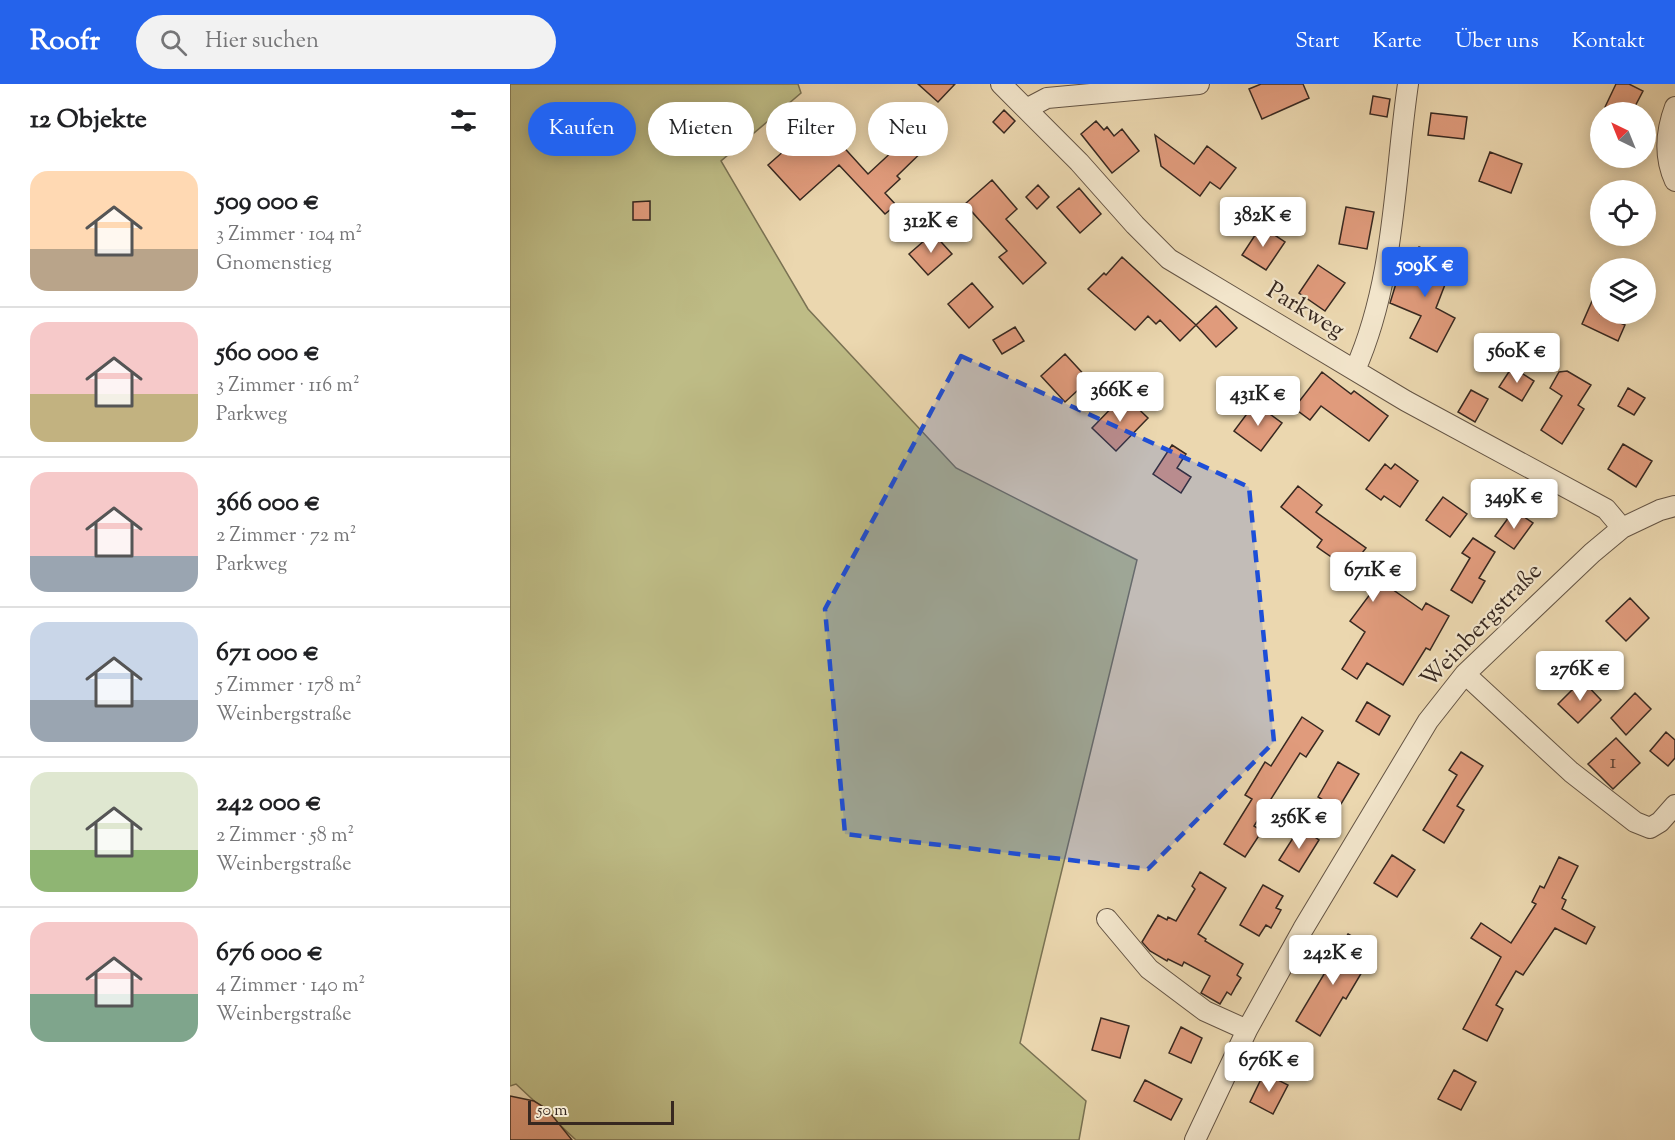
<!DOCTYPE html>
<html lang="de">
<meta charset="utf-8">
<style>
:root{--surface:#fff;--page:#f2f2f2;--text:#202124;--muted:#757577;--line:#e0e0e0;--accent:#2563eb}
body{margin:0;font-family:"Sorts Mill Goudy",serif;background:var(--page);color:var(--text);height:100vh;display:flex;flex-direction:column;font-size:22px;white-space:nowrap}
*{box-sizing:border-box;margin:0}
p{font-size:20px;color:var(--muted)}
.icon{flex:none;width:33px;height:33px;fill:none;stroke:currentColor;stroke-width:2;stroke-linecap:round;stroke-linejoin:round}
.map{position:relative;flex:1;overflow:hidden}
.drawer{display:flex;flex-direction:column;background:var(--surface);width:510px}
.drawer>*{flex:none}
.top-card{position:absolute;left:18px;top:18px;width:570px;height:54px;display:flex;gap:12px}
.needle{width:39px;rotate:317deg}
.fabs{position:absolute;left:1080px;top:18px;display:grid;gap:12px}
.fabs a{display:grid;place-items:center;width:66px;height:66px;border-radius:50%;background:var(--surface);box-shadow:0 3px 15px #0003;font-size:30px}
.scale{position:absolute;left:18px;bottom:15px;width:146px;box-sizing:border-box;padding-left:6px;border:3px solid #372820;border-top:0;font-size:16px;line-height:21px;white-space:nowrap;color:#372820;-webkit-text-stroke:4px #f2e5cb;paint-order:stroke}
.price{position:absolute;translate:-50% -51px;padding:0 14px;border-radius:6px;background:#fff;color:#222;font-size:20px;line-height:39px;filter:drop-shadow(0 2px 3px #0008)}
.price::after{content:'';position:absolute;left:50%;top:36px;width:18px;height:14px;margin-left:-9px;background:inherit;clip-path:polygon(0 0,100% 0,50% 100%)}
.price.active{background:var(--accent);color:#fff}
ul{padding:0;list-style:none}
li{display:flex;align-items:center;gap:18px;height:150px;padding:0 30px}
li+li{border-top:2px solid var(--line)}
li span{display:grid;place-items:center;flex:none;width:168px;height:120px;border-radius:18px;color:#555}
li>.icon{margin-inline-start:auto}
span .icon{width:72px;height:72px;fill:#fffc;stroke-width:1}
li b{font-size:26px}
h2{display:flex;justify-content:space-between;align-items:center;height:72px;padding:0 30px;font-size:26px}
.chip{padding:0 21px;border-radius:27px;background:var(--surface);box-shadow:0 3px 15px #0003;font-size:21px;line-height:54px}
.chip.active{background:var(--accent);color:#fff}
header{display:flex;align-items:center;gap:36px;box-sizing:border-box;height:84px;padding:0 30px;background:var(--accent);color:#fff}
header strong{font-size:28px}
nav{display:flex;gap:33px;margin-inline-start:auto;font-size:21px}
.search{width:420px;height:54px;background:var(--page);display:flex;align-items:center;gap:15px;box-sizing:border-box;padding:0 21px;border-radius:33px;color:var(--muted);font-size:22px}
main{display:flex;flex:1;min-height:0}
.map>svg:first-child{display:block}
.green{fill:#bebc86;stroke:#7a7253;stroke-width:1.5}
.building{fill:#e09b7c;stroke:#372820;stroke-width:1.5}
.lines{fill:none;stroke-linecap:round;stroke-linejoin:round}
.minor-casing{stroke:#645444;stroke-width:22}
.minor{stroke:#f2e5cb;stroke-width:20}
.marked{fill:#1d4ed8;fill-opacity:0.2;stroke:#1d4ed8;stroke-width:4.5;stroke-dasharray:12 8;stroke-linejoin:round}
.labels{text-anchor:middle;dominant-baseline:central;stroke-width:4.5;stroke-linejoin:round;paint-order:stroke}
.number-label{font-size:21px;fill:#614537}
.street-label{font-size:24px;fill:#372820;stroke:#f2e5cb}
</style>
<header>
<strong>Roofr</strong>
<div class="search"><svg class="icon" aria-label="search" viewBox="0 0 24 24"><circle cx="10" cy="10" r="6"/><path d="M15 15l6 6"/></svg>Hier suchen</div>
<nav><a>Start</a><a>Karte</a><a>Über uns</a><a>Kontakt</a></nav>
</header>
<main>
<section class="drawer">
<h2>12 Objekte<svg class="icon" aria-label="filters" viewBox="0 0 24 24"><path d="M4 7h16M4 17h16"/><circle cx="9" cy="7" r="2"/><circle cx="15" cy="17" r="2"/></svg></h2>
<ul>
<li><span style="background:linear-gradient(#ffd9b3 65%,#b9a48a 0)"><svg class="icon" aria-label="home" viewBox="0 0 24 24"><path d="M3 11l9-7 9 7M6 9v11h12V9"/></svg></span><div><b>509 000 €</b><p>3 Zimmer · 104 m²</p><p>Gnomenstieg</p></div></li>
<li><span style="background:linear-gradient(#f6c9c9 60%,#c2b280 0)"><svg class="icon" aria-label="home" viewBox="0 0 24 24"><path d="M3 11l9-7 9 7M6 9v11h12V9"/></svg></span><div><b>560 000 €</b><p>3 Zimmer · 116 m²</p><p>Parkweg</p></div></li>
<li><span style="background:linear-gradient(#f6c9c9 70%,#9aa5b1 0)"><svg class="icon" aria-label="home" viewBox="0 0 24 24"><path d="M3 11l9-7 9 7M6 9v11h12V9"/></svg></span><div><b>366 000 €</b><p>2 Zimmer · 72 m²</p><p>Parkweg</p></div></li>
<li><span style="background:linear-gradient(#c9d6e8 65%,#9aa5b1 0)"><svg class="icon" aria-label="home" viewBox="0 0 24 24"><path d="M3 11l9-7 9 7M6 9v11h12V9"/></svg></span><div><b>671 000 €</b><p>5 Zimmer · 178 m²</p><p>Weinbergstraße</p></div></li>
<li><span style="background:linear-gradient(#dfe7d0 65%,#8fb573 0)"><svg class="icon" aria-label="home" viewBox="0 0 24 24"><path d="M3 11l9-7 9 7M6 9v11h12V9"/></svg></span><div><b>242 000 €</b><p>2 Zimmer · 58 m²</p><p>Weinbergstraße</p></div></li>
<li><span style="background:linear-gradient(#f6c9c9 60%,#7fa58c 0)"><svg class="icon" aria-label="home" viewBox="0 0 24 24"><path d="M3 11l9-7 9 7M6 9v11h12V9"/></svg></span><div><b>676 000 €</b><p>4 Zimmer · 140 m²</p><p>Weinbergstraße</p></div></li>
</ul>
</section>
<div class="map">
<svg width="1165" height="1056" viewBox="0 0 1165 1056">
<rect width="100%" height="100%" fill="#ebd7af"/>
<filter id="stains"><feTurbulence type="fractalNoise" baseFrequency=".00333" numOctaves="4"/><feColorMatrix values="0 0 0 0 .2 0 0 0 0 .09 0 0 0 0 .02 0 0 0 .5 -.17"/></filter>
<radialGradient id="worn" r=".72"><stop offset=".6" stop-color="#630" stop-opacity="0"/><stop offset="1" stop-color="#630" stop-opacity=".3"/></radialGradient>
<path class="green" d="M0 0H288L291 9 211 77 298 225 446 384 627 476 510 959 576 1017 569 1056H66L6 1000 0 1002Z"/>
<path class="building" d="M408 0H445L428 18Z
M751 0H793L799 14 752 35 739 5Z
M1106 0H1119L1133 7 1122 28H1107L1095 23Z
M863 12 880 15 877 33 860 30Z
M494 26 505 37 494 49 483 38Z
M921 29 957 33 954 55 918 51Z
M309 36 358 90 386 64 382 59 406 37 424 56 387 92 390 95 375 109 386 121 375 130 329 81 290 116 258 81Z
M586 37 594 46 597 43 604 52 612 45 629 67 602 89 571 50Z
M645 51 684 80 697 62 726 84 710 105 700 98 690 112 651 82Z
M980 68 1012 80 1001 109 969 97Z
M482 96 507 125 496 135 536 179 513 200 489 173 497 167 455 120Z
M528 101 539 113 527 125 516 113Z
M569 104 591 130 570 149 547 123Z
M140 117V136H123V118Z
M836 123 864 128 857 165 829 160Z
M751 142 775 158 756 186 732 171Z
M423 149 442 170 418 191 399 170Z
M909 163 926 170 924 173 937 178 935 183 941 185 926 224 945 234 927 268 900 254 911 232 880 219 888 193 896 197Z
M612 173 686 241 706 222 727 244 706 263 686 241 670 257 650 236 646 240 638 232 625 246 578 205 594 189 596 191Z
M808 181 835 199 815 227 789 209Z
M462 199 483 223 459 244 438 220Z
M1090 199V230L1115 241 1108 257 1072 240Z
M505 243 514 257 492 270 483 256Z
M555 270 579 296 555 318 531 292Z
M1002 283 1024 297 1012 317 989 303Z
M1057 287 1081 301 1068 321 1074 325 1052 360 1031 346 1052 312 1040 304 1049 288Z
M812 288 841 310 844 307 878 332 859 357 811 322 800 336 784 324Z
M1118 304 1135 314 1124 331 1108 322Z
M961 306 978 315 965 338 948 328Z
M614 311 638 334 606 367 582 344Z
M745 319 772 339 751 367 724 347Z
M1113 360 1142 377 1126 403 1098 385Z
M662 361 676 370 667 384 681 393 671 409 643 390Z
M875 380 881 385 885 380 908 397 890 423 874 412 871 416 856 405Z
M788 402 812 421 806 428 856 464 852 469 859 474 852 484 912 526 916 519 939 532 920 566 916 564 893 601 857 579 847 595 832 585 855 548 840 537 861 509 837 491 840 486 807 463 812 456 771 423Z
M933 413 957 430 940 453 916 436Z
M1004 426 1023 439 1004 465 985 452Z
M963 454 985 468 969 494 975 497 962 519 941 506 960 474 952 469Z
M1120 514 1139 534 1116 557 1096 537Z
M1072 596 1091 616 1068 639 1048 620Z
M1125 609 1141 625 1116 651 1101 634Z
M857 618 880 632 869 651 846 637Z
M792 633 813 647 796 673 790 669 744 742 752 747 735 773 714 760 742 715 735 711 755 678 761 682Z
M1156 648 1165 656V674L1158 682 1140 667Z
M1106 654 1130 679 1103 705 1078 680Z
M951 668 973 682 947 722 954 726 934 759 913 746 947 691 939 686Z
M828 678 849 690 828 725 808 713Z
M790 743 809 756 789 788 769 776Z
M882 771 905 786 887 813 864 799Z
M1049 773 1068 782 1052 814 1056 816 1052 825 1085 843 1076 860 1045 844 1013 891 1006 887 986 921 993 925 977 957 953 945 991 873 961 854 971 839 1001 859 1026 820 1022 818 1030 802 1034 804Z
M690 788 716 804 688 850 696 855 695 857 733 880 727 891 731 894 726 902 721 911 717 908 710 920 691 909 700 892 674 878 672 882 658 875 657 877 640 867 632 858 648 831 657 836 658 833 666 837 685 805 682 802Z
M753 801 773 812 766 824 771 826 761 844 756 841 749 852 730 841Z
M838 850 857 861 844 883 852 888 836 915 833 913 810 952 786 937Z
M591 934 619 942 610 974 582 966Z
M671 943 692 954 681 979 659 969Z
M944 986 966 998 951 1026 928 1015Z
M754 989 778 1001 763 1030 740 1018Z
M635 996 672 1015 661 1036 624 1017Z
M0 1012 24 1017 37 1025 62 1056H0Z"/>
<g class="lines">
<defs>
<path id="minor" d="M491 0 569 78 625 141 659 175 896 317 1096 425 1112 444
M1165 23C1156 47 1154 73 1165 97
M516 25 537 14 689 0
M845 286C885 196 884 96 898 0
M955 590 1061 688 1125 738 1140 744 1150 738 1165 721
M597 835 639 885 695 927 737 946
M685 1056 737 946 793 845 918 637 955 590 1082 469 1112 444 1150 426 1165 422"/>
</defs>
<use href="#minor" class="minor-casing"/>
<use href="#minor" class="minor"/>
</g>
<path class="marked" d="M451 272 739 403 764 658 638 785 335 750 315 525Z"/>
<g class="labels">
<g class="number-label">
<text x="1103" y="679">1</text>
</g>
<g class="street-label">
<text transform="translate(795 227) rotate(31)">Parkweg</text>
<text transform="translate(972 542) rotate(-46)">Weinbergstraße</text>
</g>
</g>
<rect width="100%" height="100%" filter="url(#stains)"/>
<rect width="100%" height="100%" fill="url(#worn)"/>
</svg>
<div class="fabs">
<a><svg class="needle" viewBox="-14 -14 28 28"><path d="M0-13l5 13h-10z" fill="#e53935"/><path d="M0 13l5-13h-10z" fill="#757577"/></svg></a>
<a><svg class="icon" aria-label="locate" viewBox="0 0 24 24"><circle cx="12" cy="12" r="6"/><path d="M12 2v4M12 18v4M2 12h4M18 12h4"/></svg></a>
<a><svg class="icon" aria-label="layers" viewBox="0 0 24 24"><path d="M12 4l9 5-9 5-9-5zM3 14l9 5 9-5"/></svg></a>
</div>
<div class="scale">50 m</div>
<b class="price" style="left:753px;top:164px">382K €</b>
<b class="price" style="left:421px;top:170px">312K €</b>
<b class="price active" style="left:915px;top:214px">509K €</b>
<b class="price" style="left:1007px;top:300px">560K €</b>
<b class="price" style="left:610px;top:339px">366K €</b>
<b class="price" style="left:748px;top:343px">431K €</b>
<b class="price" style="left:1004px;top:446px">349K €</b>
<b class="price" style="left:863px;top:519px">671K €</b>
<b class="price" style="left:1070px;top:618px">276K €</b>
<b class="price" style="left:789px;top:766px">256K €</b>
<b class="price" style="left:823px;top:902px">242K €</b>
<b class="price" style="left:759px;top:1009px">676K €</b>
<div class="top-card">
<a class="chip active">Kaufen</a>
<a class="chip">Mieten</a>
<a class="chip">Filter</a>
<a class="chip">Neu</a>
</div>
</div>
</main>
